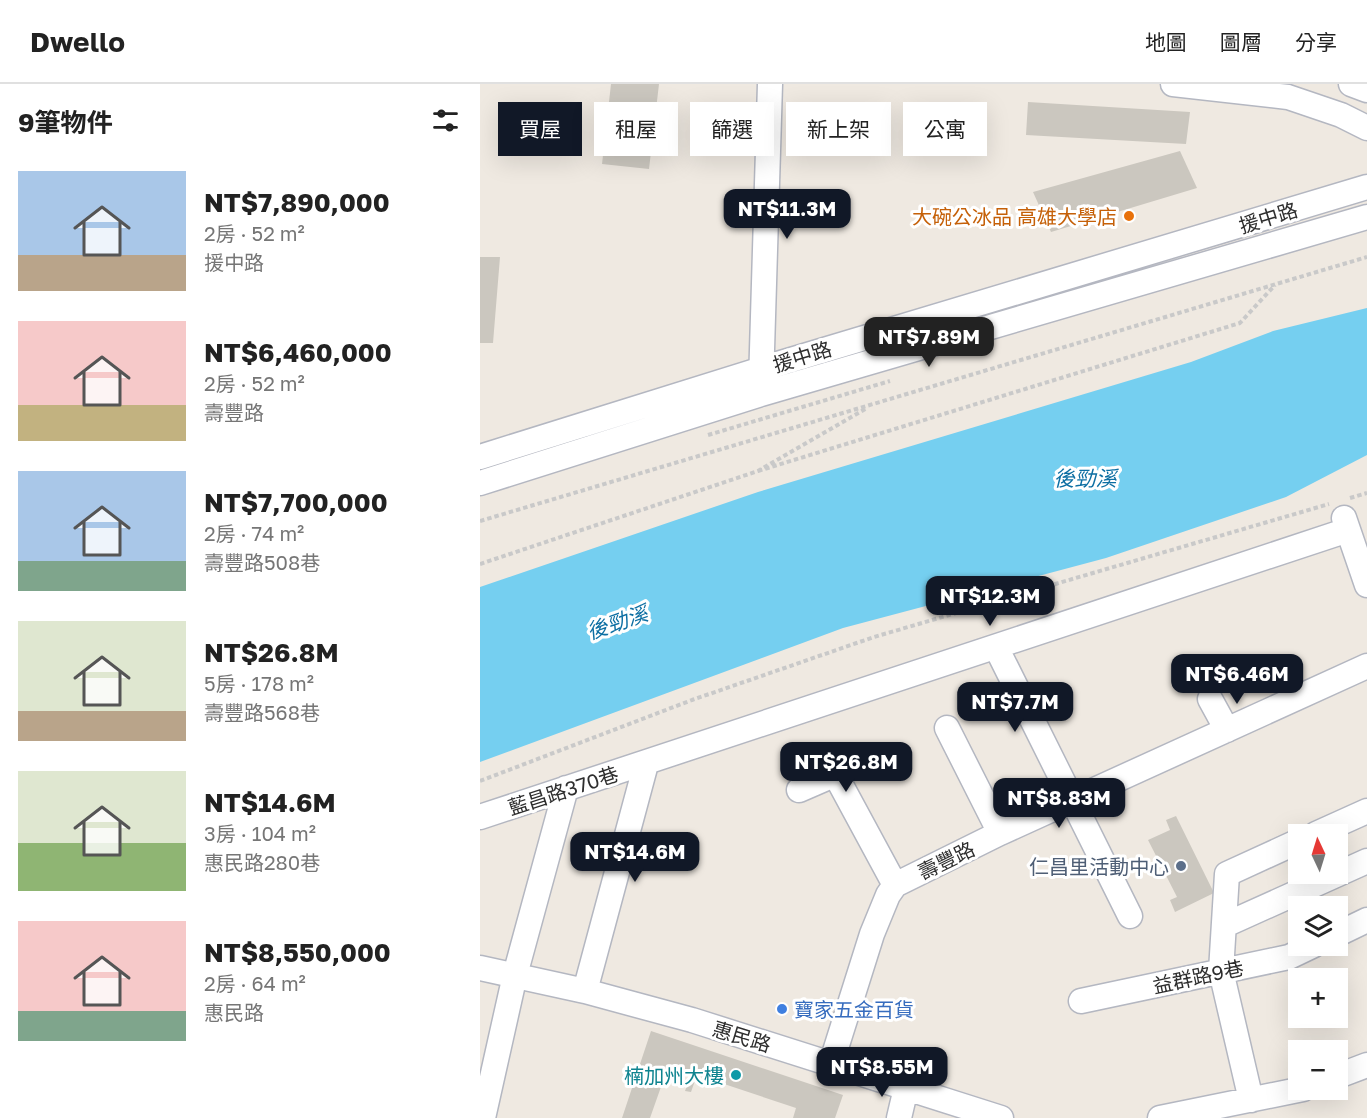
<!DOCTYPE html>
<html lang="zh-TW">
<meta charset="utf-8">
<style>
:root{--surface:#fff;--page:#f6f6f6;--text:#222;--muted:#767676;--line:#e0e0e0;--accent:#111827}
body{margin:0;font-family:"Golos Text","Noto Sans TC",sans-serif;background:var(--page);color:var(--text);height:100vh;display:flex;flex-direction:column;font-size:22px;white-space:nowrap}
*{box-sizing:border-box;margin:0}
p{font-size:20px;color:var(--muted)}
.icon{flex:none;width:33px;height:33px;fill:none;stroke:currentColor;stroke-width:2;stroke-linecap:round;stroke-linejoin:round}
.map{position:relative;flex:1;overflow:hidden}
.sheet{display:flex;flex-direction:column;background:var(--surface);width:480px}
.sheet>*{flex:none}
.top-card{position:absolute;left:18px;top:18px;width:570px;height:54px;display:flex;gap:12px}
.needle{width:39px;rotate:356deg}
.controls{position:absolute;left:808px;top:740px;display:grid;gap:12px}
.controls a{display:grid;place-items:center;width:60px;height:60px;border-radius:0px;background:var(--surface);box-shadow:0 6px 24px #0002;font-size:30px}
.price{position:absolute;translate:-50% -51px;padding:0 14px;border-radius:12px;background:var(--accent);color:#fff;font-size:20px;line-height:39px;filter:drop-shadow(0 2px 3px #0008)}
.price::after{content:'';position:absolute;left:50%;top:36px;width:18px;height:14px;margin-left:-9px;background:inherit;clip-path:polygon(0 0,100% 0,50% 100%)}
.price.active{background:#222;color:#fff}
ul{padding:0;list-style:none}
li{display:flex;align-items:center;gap:18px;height:150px;padding:0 18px}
li span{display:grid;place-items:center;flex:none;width:168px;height:120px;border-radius:0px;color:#555}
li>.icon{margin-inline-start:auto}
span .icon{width:72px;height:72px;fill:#fffc;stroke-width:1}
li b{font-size:26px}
h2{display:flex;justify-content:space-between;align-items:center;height:72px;padding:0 18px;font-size:26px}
.pill{padding:0 21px;border-radius:0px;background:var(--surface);box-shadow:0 6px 24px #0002;font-size:21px;line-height:54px}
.pill.active{background:var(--accent);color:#fff}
header{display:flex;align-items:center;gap:36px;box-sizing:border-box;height:84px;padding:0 30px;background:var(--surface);border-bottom:2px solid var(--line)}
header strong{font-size:28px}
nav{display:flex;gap:33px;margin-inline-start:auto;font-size:21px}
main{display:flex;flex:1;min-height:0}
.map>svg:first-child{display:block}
.water{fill:#75cff0}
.building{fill:#cbc7bf}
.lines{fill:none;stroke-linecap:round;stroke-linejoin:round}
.minor-casing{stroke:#b4b7c1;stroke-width:27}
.path{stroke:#c9c9c9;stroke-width:4;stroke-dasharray:4.5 3;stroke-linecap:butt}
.minor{stroke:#fff;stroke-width:24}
.food-dot{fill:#e8710a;stroke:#fff;stroke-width:2}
.service-dot{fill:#5c6f8a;stroke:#fff;stroke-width:2}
.shop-dot{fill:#3f7fe0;stroke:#fff;stroke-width:2}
.culture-dot{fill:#0f9aa8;stroke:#fff;stroke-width:2}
.labels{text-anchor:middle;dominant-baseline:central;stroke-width:6;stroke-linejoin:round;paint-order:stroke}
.food-label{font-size:20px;fill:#c56008;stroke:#fff;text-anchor:end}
.street-label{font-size:20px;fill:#2e2e2e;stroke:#fff}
.service-label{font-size:20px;fill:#4e5e75;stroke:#fff;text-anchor:end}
.shop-label{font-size:20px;fill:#366cbe;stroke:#fff;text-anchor:start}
.culture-label{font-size:20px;fill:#0d838f;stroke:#fff;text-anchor:end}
.water-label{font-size:21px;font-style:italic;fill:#0d6fa3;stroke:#fff}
</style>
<header>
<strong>Dwello</strong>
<nav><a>地圖</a><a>圖層</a><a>分享</a></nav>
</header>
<main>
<section class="sheet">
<h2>9筆物件<svg class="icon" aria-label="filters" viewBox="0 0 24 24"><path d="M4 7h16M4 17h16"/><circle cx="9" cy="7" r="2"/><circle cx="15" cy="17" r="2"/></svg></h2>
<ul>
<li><span style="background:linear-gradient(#a9c7e8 70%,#b9a48a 0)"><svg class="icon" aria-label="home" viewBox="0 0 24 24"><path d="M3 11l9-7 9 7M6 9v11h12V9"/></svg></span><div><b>NT$7,890,000</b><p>2房 · 52 m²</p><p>援中路</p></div></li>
<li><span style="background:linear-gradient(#f6c9c9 70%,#c2b280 0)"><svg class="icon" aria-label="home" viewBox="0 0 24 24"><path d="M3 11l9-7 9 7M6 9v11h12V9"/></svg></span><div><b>NT$6,460,000</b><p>2房 · 52 m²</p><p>壽豐路</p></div></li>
<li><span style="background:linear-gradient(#a9c7e8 75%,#7fa58c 0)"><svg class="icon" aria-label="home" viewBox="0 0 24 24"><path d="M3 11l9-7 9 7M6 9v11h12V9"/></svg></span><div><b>NT$7,700,000</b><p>2房 · 74 m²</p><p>壽豐路508巷</p></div></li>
<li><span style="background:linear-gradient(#dfe7d0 75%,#b9a48a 0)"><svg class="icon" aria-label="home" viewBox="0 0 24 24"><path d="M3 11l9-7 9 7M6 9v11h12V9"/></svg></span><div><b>NT$26.8M</b><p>5房 · 178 m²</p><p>壽豐路568巷</p></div></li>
<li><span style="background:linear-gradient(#dfe7d0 60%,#8fb573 0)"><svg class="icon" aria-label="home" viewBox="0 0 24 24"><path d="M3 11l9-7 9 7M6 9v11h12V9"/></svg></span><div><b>NT$14.6M</b><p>3房 · 104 m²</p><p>惠民路280巷</p></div></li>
<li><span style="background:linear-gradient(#f6c9c9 75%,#7fa58c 0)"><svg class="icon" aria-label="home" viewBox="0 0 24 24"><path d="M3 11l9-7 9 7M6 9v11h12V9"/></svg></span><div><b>NT$8,550,000</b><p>2房 · 64 m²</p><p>惠民路</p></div></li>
</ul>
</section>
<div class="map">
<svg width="887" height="1034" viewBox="0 0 887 1034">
<rect width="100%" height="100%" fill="#efe9e1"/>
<path class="water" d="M887 224V371L806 413 626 474 363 544 0 678V503L278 408 711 278 793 247Z"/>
<path class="building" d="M131 0H179L169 85 122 80Z
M548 18 710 28 706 60 546 51Z
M700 67 717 104 571 148 553 108Z
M0 173H20L13 259H0Z
M696 732 734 809 695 828 690 816 697 813 668 756 690 746 686 736Z
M171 947 363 1011 355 1034H313L316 1024 217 991 211 1008 205 1007 211 991 188 983 170 1034H142Z"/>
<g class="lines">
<defs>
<path id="minor" d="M693 0 808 13 861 31 887 44
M871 0 887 6
M281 299 290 0
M0 373 301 279 887 103
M0 399 281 310 887 133
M864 434 887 501
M516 563 650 832
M730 615 747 646
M467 644 520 749
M355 690 415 801
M319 706 395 673
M0 733 868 446
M836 750 887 727
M745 841 887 777
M858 850 887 836
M0 884 105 907 212 936 521 1034
M105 907 166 680
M601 917 809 873 834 861
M351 980 392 850 408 811 415 801 520 749 887 582
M858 992 887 981
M771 1016 741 887 747 790 819 757
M3 1034 35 891 86 704
M419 1034 426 1004
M680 1034 823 1005"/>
</defs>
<use href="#minor" class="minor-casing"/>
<path class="path" d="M228 351 410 297
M278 387 760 239 795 201
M870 414 887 409
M0 437 887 173
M0 480 278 387 387 324
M0 697 212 616 394 553 849 420"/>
<use href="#minor" class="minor"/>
</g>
<circle class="food-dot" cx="649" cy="132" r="6"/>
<circle class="service-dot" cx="701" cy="782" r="6"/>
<circle class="shop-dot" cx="302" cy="925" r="6"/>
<circle class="culture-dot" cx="256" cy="991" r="6"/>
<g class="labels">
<g class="food-label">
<text x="637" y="132">大碗公冰品 高雄大學店</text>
</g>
<g class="street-label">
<text transform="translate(788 133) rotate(-17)">援中路</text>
<text transform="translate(322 272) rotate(-17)">援中路</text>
<text transform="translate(83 706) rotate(-18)">藍昌路370巷</text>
<text transform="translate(466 776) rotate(-26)">壽豐路</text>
<text transform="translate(718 892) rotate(-12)">益群路9巷</text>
<text transform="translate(262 952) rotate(17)">惠民路</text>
</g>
<g class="service-label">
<text x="689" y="782">仁昌里活動中心</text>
</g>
<g class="shop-label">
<text x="314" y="925">寶家五金百貨</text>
</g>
<g class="culture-label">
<text x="244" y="991">楠加州大樓</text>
</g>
<g class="water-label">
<text x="605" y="394">後勁溪</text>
<text transform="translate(137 538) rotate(-19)">後勁溪</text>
</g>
</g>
</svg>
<div class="controls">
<a><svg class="needle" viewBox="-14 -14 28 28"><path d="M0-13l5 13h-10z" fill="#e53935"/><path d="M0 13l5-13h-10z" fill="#767676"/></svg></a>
<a><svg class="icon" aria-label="layers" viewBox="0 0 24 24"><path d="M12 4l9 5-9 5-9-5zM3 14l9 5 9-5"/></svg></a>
<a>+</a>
<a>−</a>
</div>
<b class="price" style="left:307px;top:156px">NT$11.3M</b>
<b class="price active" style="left:449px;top:284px">NT$7.89M</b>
<b class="price" style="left:510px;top:543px">NT$12.3M</b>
<b class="price" style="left:757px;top:621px">NT$6.46M</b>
<b class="price" style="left:535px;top:649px">NT$7.7M</b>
<b class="price" style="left:366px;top:709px">NT$26.8M</b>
<b class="price" style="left:579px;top:745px">NT$8.83M</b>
<b class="price" style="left:155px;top:799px">NT$14.6M</b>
<b class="price" style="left:402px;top:1014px">NT$8.55M</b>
<div class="top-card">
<a class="pill active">買屋</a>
<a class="pill">租屋</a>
<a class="pill">篩選</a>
<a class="pill">新上架</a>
<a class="pill">公寓</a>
</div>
</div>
</main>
